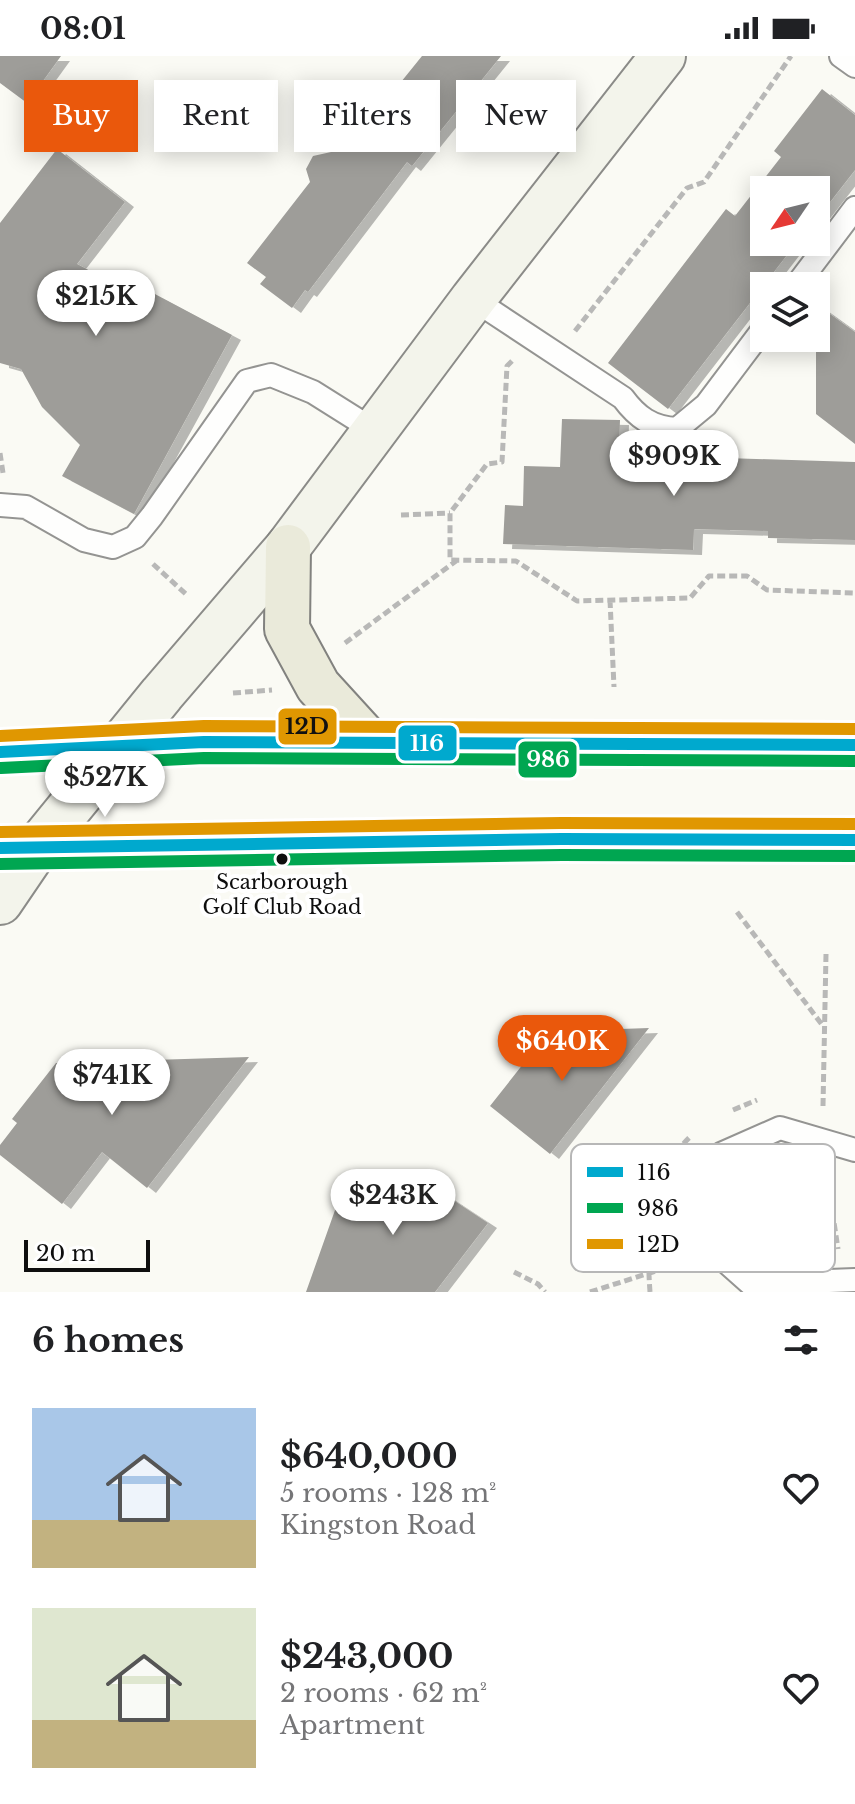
<!DOCTYPE html>
<meta charset="utf-8">
<style>
:root{--surface:#fff;--page:#f2f2f2;--text:#202124;--muted:#757577;--accent:#ea580c}
body{margin:0;font-family:"Libre Baskerville",serif;background:var(--page);color:var(--text);height:100vh;display:flex;flex-direction:column;font-size:30px;white-space:nowrap}
*{box-sizing:border-box;margin:0}
p{font-size:26px;color:var(--muted)}
.icon{flex:none;width:44px;height:44px;fill:none;stroke:currentColor;stroke-width:2;stroke-linecap:round;stroke-linejoin:round}
.map{position:relative;height:1236px;overflow:hidden}
.panel{display:flex;flex-direction:column;background:var(--surface);flex:1}
.panel>*{flex:none}
.top-card{position:absolute;left:24px;top:24px;width:808px;height:72px;display:flex;gap:16px}
.needle{width:52px;rotate:235deg}
.fabs{position:absolute;left:750px;top:120px;display:grid;gap:16px}
.fabs a{display:grid;place-items:center;width:80px;height:80px;border-radius:0px;background:var(--surface);box-shadow:0 4px 20px #0003;font-size:40px}
.scale{position:absolute;left:24px;bottom:20px;width:126px;box-sizing:border-box;padding-left:8px;border:4px solid #0e0e0e;border-top:0;font-size:22px;line-height:28px;white-space:nowrap;color:#0e0e0e;-webkit-text-stroke:6px #fff;paint-order:stroke}
.price{position:absolute;translate:-50% -68px;padding:0 18px;border-radius:28px;background:#fff;color:#222;font-size:26px;line-height:52px;filter:drop-shadow(0 2px 4px #0008)}
.price::after{content:'';position:absolute;left:50%;top:48px;width:24px;height:18px;margin-left:-12px;background:inherit;clip-path:polygon(0 0,100% 0,50% 100%)}
.price.on{background:var(--accent);color:#fff}
ul{padding:0;list-style:none}
li{display:flex;align-items:center;gap:24px;height:200px;padding:0 32px}
li span{display:grid;place-items:center;flex:none;width:224px;height:160px;border-radius:0px;color:#555}
li>.icon{margin-inline-start:auto}
span .icon{width:96px;height:96px;fill:#fffc;stroke-width:1}
li b{font-size:34px}
h2{display:flex;justify-content:space-between;align-items:center;height:96px;padding:0 32px;font-size:34px}
.pill{padding:0 28px;border-radius:0px;background:var(--surface);box-shadow:0 4px 20px #0003;font-size:28px;line-height:72px}
.pill.on{background:var(--accent);color:#fff}
.status{display:flex;justify-content:space-between;align-items:center;height:56px;padding:0 40px;background:var(--surface);direction:ltr}
.status svg{height:22px;fill:currentColor}
.map>svg:first-child{display:block}
.building{fill:#9e9d99;filter:url(#shadow)}
.lines{fill:none;stroke-linecap:round;stroke-linejoin:round}
.lane-casing{stroke:#949492;stroke-width:26}
.secondary-casing{stroke:#8b8b88;stroke-width:48}
.primary-casing{stroke:#82827f;stroke-width:48}
.path{stroke:#b8b8b7;stroke-width:5;stroke-dasharray:8 4;stroke-linecap:butt}
.lane{stroke:#fefefd;stroke-width:22}
.secondary{stroke:#f3f4eb;stroke-width:44}
.primary{stroke:#eaeada;stroke-width:44}
.bus-1-casing{stroke:#fff;stroke-width:18}
.bus-2-casing{stroke:#fff;stroke-width:18}
.bus-3-casing{stroke:#fff;stroke-width:18}
.bus-1{stroke:#00a9ce;stroke-width:12}
.bus-2{stroke:#00a651;stroke-width:12}
.bus-3{stroke:#e09701;stroke-width:12}
.bus-dot{fill:#0e0e0e;stroke:#fff;stroke-width:3}
.labels{text-anchor:middle;dominant-baseline:central;stroke-width:8;stroke-linejoin:round;paint-order:stroke}
.bus-label{font-size:20px;fill:#0e0e0e;stroke:#fff}
.key{fill:#fff;stroke:#b7b7b7;stroke-width:2}
.key-label{font-size:22px;fill:#0e0e0e}
.line-badge{stroke:#fff;stroke-width:3}
.badge-label{font-size:22px;text-anchor:middle;font-weight:bold;fill:#fff}
.pale-badge-label{font-size:22px;text-anchor:middle;font-weight:bold;fill:#111}
</style>
<div class="status"><b>08:01</b><svg viewBox="0 0 49 12"><path d="M0 12V9h3v3zM5 12V6h3v6zM10 12V3h3v9zM15 12V0h3v12zM26 1h20v11H26zM47 4h2v5h-2z"/></svg></div>
<div class="map">
<svg width="855" height="1236" viewBox="0 0 855 1236">
<defs>
<filter id="shadow"><feDropShadow dx="9" dy="5" stdDeviation="0" flood-color="#0004"/></filter>
</defs>
<rect width="100%" height="100%" fill="#fafaf4"/>
<path class="building" d="M0 0H61L27 47 0 27Z
M422 0H501L412 110 407 106 308 236 305 234 292 252 260 228 266 221 247 207 310 126 306 113 313 100 340 94 352 81 355 83Z
M822 33 855 59V114L816 164V134H764V186H797L668 353 608 307 726 153 735 160 781 101 774 95Z
M57 93 125 146 77 208 147 245 153 237 232 279 134 458 62 420 80 389 42 351 21 313 0 307V167Z
M816 248 855 276V388L816 358Z
M562 363 620 364 618 419 694 422 695 401 855 406V484L768 482V475L694 473 693 494 503 488 505 449 523 450 524 410 560 411Z
M649 972 550 1098 490 1050 550 974 575 995 592 974Z
M249 1001 147 1132 102 1096 62 1148 0 1099V1089L17 1067 12 1063 56 1007Z
M406 1113 488 1167 435 1236H306L345 1126Z"/>
<g class="lines">
<defs>
<path id="lane" d="M841 0 855 10
M796 230 855 152
M473 243 623 342C637 361 652 372 677 373L706 349 764 272
M0 449 26 451 84 484 113 491 135 481 152 460 247 325 271 319 313 336 375 375
M855 1094 780 1072 721 1098 696 1138 715 1196 751 1228 855 1224"/>
<path id="secondary" d="M0 846 36 793 162 638 288 491 473 243 663 0"/>
<path id="primary" d="M288 491 287 573 318 630 370 687
M0 696 204 686 855 689
M0 792 562 783 855 784"/>
</defs>
<use href="#lane" class="lane-casing"/>
<use href="#secondary" class="secondary-casing"/>
<use href="#primary" class="primary-casing"/>
<path class="path" d="M575 275 687 132 704 126 791 0
M512 305 507 310 502 406 487 408 450 457V504L516 505 577 545 690 542 709 520H747L767 534 855 537
M0 397 3 417
M401 459 450 457
M153 508 188 540
M610 544 614 631
M345 587 456 505
M233 637 272 634
M737 856 823 970
M823 1050 826 898
M733 1054 757 1044
M827 1120 838 1193
M514 1216 538 1228 545 1236
M590 1236 684 1206
M650 1236C646 1183 650 1118 691 1080"/>
<use href="#lane" class="lane"/>
<use href="#secondary" class="secondary"/>
<use href="#primary" class="primary"/>
<defs>
<path id="bus-1" d="M0 696 204 686 855 689
M0 792 562 783 855 784"/>
<path id="bus-2" d="M1 712 204 702 855 705
M0 808 562 799 855 800"/>
<path id="bus-3" d="M0 680 204 670 855 673
M0 776 562 767 855 768"/>
</defs>
<use href="#bus-1" class="bus-1-casing"/>
<use href="#bus-2" class="bus-2-casing"/>
<use href="#bus-3" class="bus-3-casing"/>
<use href="#bus-1" class="bus-1"/>
<use href="#bus-2" class="bus-2"/>
<use href="#bus-3" class="bus-3"/>
</g>
<circle class="bus-dot" cx="282" cy="803" r="7"/>
<g class="labels">
<g class="bus-label">
<text x="282" y="826">Scarborough<tspan x="282" dy="25">Golf Club Road</tspan></text>
</g>
</g>
<rect x="571" y="1088" width="264" height="128" rx="12" class="key"/>
<rect x="587" y="1111" width="36" height="10" fill="#00a9ce"/>
<rect x="587" y="1147" width="36" height="10" fill="#00a651"/>
<rect x="587" y="1183" width="36" height="10" fill="#e09701"/>
<g class="key-label">
<text x="637" y="1124">116</text>
<text x="637" y="1160">986</text>
<text x="637" y="1196">12D</text>
</g>
<g class="line-badge">
<rect x="277" y="651" width="61" height="39" rx="8" fill="#e09701"/>
<rect x="397" y="668" width="61" height="38" rx="8" fill="#00a9ce"/>
<rect x="517" y="684" width="61" height="39" rx="8" fill="#00a651"/>
</g>
<g class="badge-label">
<text x="427" y="695">116</text>
<text x="548" y="711">986</text>
</g>
<g class="pale-badge-label">
<text x="307" y="678">12D</text>
</g>
</svg>
<div class="fabs">
<a><svg class="needle" viewBox="-14 -14 28 28"><path d="M0-13l5 13h-10z" fill="#e53935"/><path d="M0 13l5-13h-10z" fill="#757577"/></svg></a>
<a><svg class="icon" aria-label="layers" viewBox="0 0 24 24"><path d="M12 4l9 5-9 5-9-5zM3 14l9 5 9-5"/></svg></a>
</div>
<div class="scale">20 m</div>
<b class="price" style="left:96px;top:282px">$215K</b>
<b class="price" style="left:674px;top:442px">$909K</b>
<b class="price" style="left:105px;top:763px">$527K</b>
<b class="price on" style="left:562px;top:1027px">$640K</b>
<b class="price" style="left:112px;top:1061px">$741K</b>
<b class="price" style="left:393px;top:1181px">$243K</b>
<div class="top-card">
<a class="pill on">Buy</a>
<a class="pill">Rent</a>
<a class="pill">Filters</a>
<a class="pill">New</a>
</div>
</div>
<section class="panel">
<h2>6 homes<svg class="icon" aria-label="filters" viewBox="0 0 24 24"><path d="M4 7h16M4 17h16"/><circle cx="9" cy="7" r="2"/><circle cx="15" cy="17" r="2"/></svg></h2>
<ul>
<li><span style="background:linear-gradient(#a9c7e8 70%,#c2b280 0)"><svg class="icon" aria-label="home" viewBox="0 0 24 24"><path d="M3 11l9-7 9 7M6 9v11h12V9"/></svg></span><div><b>$640,000</b><p>5 rooms · 128 m²</p><p>Kingston Road</p></div><svg class="icon" aria-label="heart" viewBox="0 0 24 24"><path d="M12 20l-8-8c-3-5 5-10 8-4 3-6 11-1 8 4z"/></svg></li>
<li><span style="background:linear-gradient(#dfe7d0 70%,#c2b280 0)"><svg class="icon" aria-label="home" viewBox="0 0 24 24"><path d="M3 11l9-7 9 7M6 9v11h12V9"/></svg></span><div><b>$243,000</b><p>2 rooms · 62 m²</p><p>Apartment</p></div><svg class="icon" aria-label="heart" viewBox="0 0 24 24"><path d="M12 20l-8-8c-3-5 5-10 8-4 3-6 11-1 8 4z"/></svg></li>
</ul>
</section>
